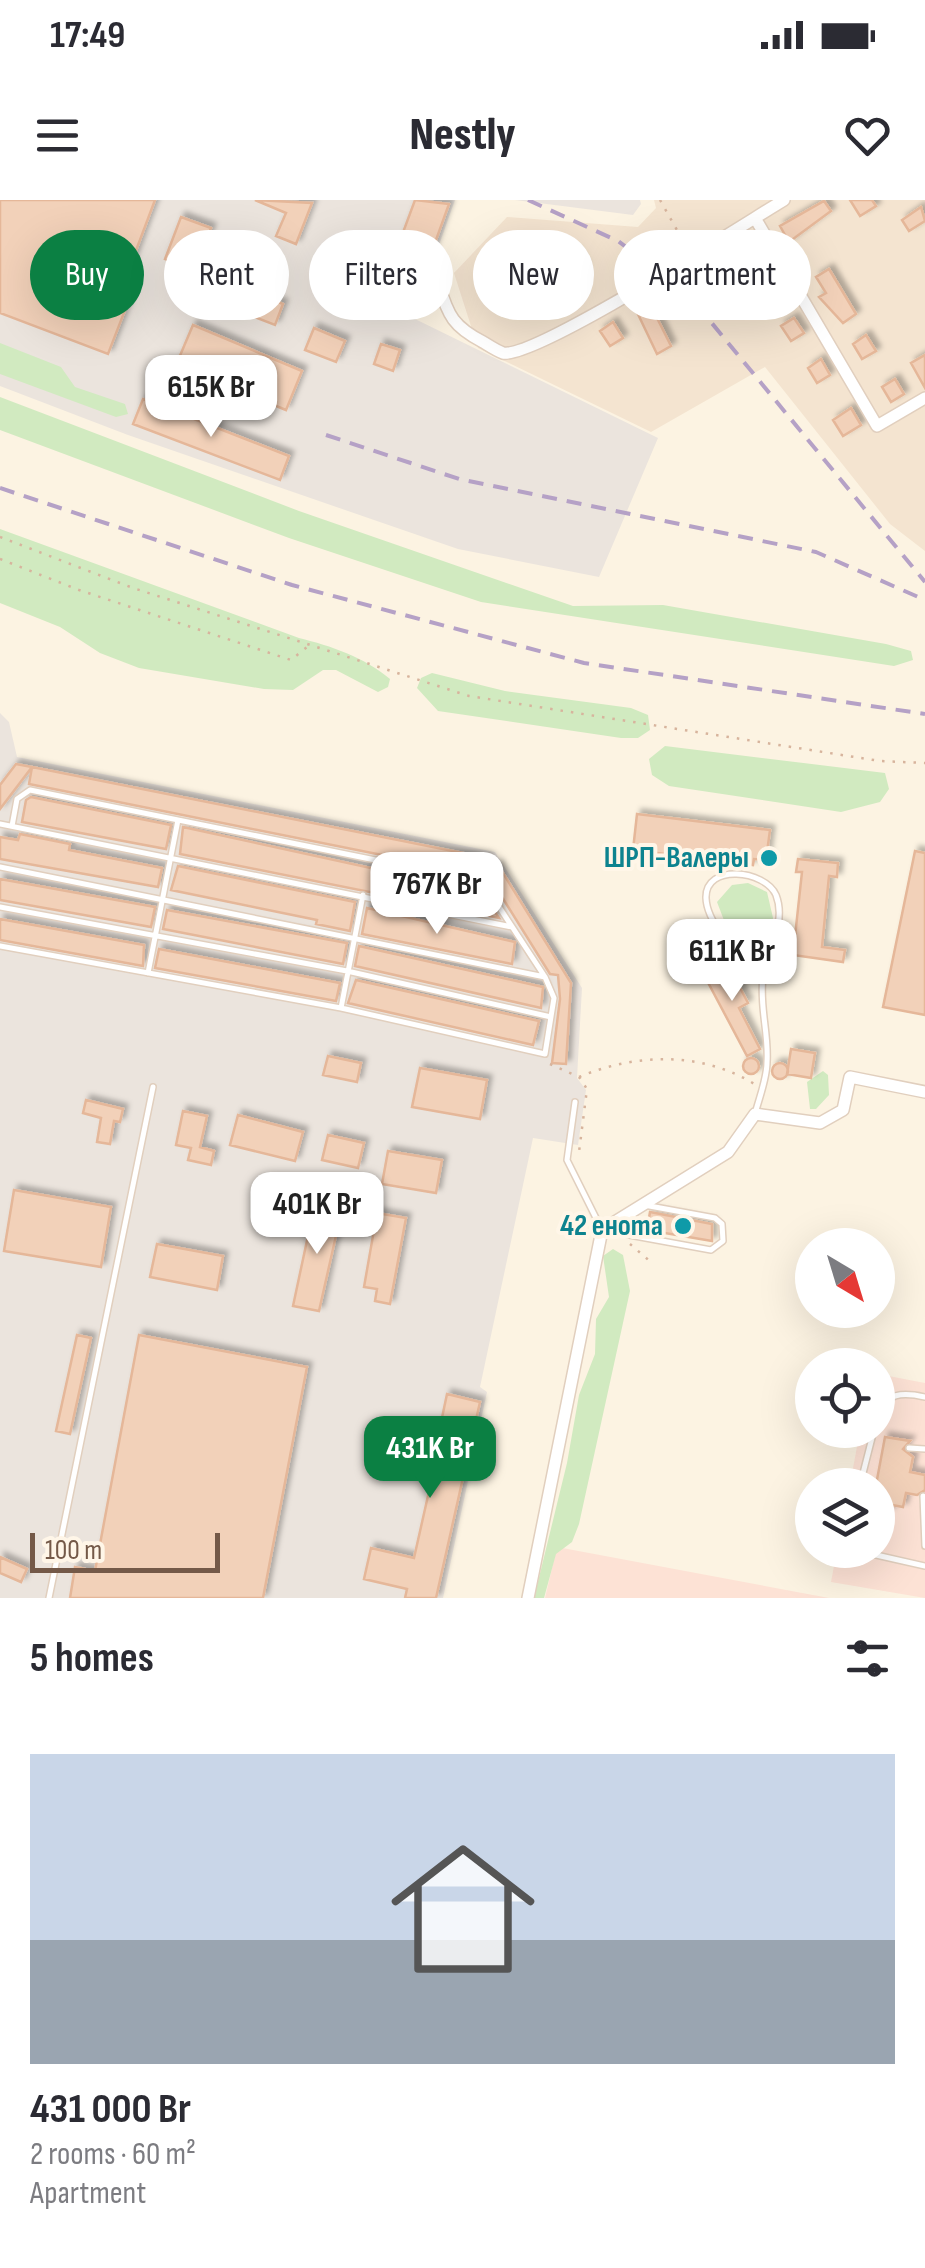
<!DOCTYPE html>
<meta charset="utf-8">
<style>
:root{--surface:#fff;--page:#f7f7f7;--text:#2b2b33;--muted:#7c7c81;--accent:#0b8043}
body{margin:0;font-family:"Sofia Sans Condensed",sans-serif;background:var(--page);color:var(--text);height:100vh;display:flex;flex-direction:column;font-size:38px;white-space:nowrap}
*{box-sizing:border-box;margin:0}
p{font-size:32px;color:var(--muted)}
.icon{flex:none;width:55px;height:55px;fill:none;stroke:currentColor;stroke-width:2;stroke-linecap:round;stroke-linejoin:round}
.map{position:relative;height:1398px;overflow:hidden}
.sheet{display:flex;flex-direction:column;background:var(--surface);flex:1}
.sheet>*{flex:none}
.guide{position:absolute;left:30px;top:30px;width:865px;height:90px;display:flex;gap:20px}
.needle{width:65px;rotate:142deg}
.tools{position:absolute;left:795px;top:1028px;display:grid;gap:20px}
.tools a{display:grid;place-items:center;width:100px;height:100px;border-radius:50%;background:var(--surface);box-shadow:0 10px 40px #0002;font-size:50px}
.scale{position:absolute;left:30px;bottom:25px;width:190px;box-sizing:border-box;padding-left:10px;border:5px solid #745948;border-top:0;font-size:28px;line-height:35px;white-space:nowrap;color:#745948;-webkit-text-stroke:8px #fff6e8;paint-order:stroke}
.price{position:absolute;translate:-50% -85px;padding:0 22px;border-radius:20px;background:#fff;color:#222;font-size:32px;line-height:65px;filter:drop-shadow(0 2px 5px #0008)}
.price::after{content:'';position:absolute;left:50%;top:60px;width:30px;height:22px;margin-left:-15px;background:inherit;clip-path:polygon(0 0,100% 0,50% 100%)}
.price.on{background:var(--accent);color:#fff}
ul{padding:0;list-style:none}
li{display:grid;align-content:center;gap:20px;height:530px;padding:0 30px}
li span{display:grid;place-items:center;height:310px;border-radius:0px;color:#555}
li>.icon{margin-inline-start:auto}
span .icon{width:180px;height:180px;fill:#fffc;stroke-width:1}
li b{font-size:42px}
h2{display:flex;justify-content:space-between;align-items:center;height:120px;padding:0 30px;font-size:42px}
.chip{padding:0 35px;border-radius:45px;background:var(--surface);box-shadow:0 10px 40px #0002;font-size:35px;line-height:90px}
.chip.on{background:var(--accent);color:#fff}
.status{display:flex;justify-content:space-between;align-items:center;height:70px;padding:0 50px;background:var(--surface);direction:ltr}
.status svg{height:28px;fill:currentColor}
header{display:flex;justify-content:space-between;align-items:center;height:130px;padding:0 30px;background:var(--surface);font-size:45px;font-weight:800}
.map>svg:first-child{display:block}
.residential{fill:#f4e4d0}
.commercial{fill:#fde2d5}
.industrial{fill:#ebe4dd}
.green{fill:#d1eac0}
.building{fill:#f2d1b9;stroke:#e5b799;stroke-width:2.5;filter:url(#shadow)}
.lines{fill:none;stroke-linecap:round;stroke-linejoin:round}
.service-casing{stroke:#e1cfbe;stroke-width:8}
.minor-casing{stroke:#e1cfbe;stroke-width:14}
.path{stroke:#d7b49d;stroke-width:2.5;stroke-dasharray:2.5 8;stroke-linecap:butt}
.service{stroke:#fff;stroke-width:5}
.minor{stroke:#fff;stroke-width:11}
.rail{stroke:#b5a1c6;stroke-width:4;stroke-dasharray:15 10;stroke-linecap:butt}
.culture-dot{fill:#0f9aa8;stroke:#fff6e8;stroke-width:4}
.labels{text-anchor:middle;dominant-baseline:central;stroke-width:8;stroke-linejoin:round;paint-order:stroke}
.culture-label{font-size:30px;font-weight:bold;fill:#0d838f;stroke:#fff6e8;text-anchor:end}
</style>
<div class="status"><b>17:49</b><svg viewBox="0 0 49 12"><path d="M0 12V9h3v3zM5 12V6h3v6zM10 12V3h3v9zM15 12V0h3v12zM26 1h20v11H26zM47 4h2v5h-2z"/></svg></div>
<header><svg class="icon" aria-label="menu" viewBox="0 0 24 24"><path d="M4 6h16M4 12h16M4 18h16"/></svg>Nestly<svg class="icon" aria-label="heart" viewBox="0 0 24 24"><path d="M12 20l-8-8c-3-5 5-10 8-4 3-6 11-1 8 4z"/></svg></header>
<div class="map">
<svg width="925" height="1398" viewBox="0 0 925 1398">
<defs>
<filter id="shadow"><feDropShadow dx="4.5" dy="-4.5" stdDeviation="2.5" flood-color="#0004"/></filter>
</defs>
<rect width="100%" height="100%" fill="#fcf3e2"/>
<path class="residential" d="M654 0H925V351L890 324 765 167 651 232 478 148 454 73 507 17 638 27 656 8Z"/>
<path class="commercial" d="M878 1174 925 1183V1398L831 1382 837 1350H878V1285H850L860 1230H878Z
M557 1347 829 1398H545Z"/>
<path class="industrial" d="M0 0H455L413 118 658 238 599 377 458 349 128 235 0 186Z
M515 0H640L641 4 633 15Z
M0 513 9 522 17 557 495 652 582 788 577 878 586 890 578 945 533 938 480 1187 487 1192 443 1398H0Z"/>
<path class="green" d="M0 143 61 167 75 187 125 204 128 214 116 217 0 174Z
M0 197 299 311 573 406 663 405 886 444 911 451 913 460 894 466 481 402 289 338 0 230Z
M0 329 299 438C331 446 364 457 390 479L388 487 378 492 336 470H323L293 490 264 489 139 468 100 453 60 427 0 403Z
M432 473 505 491 631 508 648 515 650 530 638 538H621L438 511 417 488 421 478Z
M665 546 885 573 889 589 880 602 841 612 669 586 652 575 649 559Z
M748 683 767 692 773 718 768 742 752 752 730 736 717 702 732 685Z
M823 871 828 875 829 895 816 909H810L807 882Z
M613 1049 623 1055 630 1091 579 1324 572 1342 556 1354 544 1398H534L567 1263 579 1195 595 1154 596 1119 609 1097 603 1056Z"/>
<path class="building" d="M0 0H155L117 101 127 105 108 154 0 113Z
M255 0 312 3 296 44 276 36 286 13Z
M415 0 449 4 410 112 378 100Z
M850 0H872L876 6 860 16Z
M824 1 831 11 789 42 780 26Z
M921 7 925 21 909 31 902 20Z
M181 17 211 28 194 70 165 59Z
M749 43 758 58 745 66 735 51Z
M575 53 584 68 571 77 561 61Z
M701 67 710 82 700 89 690 74Z
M829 69 856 114 843 123 819 97 826 93 816 77Z
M203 72 283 104 275 125 195 94Z
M542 76 552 91 539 100 529 84Z
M778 81 787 96 774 105 764 89Z
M649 102 671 146 657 154 636 110Z
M794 118 804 133 791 141 781 126Z
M613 122 623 138 610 146 600 131Z
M193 125 302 171 286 210 176 165Z
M314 128 345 141 336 162 305 150Z
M866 135 876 151 862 159 853 144Z
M381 144 400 150 393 171 374 164Z
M925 155V188L911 163Z
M821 159 830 175 817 183 808 168Z
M895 179 904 194 891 202 882 187Z
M143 199 289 256 280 280 133 224Z
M851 208 861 225 843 236 833 220Z
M16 564 32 567 0 609V585Z
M32 567 488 658 485 672 387 656 29 584Z
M31 597 171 625 166 649 22 622 26 600Z
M637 614 770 630 766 660 754 659 753 665 633 650Z
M183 627 458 687 485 697 499 718 180 654Z
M20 634 70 644 69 650 162 668 158 687 0 659V637L18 640Z
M915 651 925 653V815L883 807Z
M798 659 838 663 837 677 829 676 822 747 845 750 843 762 793 755 802 672H796Z
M498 665 571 783 566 864 552 863 560 799 558 775 550 774 487 673Z
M178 666 355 702 350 731 316 724 317 720 171 690Z
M0 679 155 707 151 727 0 700Z
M367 708 515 742 512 764 362 734Z
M167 710 347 743 343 764 163 729Z
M0 719 144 745 143 766 0 740Z
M359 746 543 787 541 808 355 766Z
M159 749 340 783 336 801 155 768Z
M726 761 748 803 739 808 760 849 747 856 703 773Z
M356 780 539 821 533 845 348 803Z
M791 849 815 853 811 878 787 874Z
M328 856 361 863 357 882 323 875Z
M743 866a8 8 0 1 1 16 0a8 8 0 1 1-16 0Z
M772 871a8 8 0 1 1 16 0a8 8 0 1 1-16 0Z
M420 868 487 880 480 919 412 907Z
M86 900 123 909 120 922 114 921 110 944 97 942 101 918 83 913Z
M183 911 207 916 200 947 214 951 211 965 188 960 191 948 176 945Z
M238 915 303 932 295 961 230 945Z
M328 935 364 943 358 968 322 960Z
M388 951 442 960 436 993 382 984Z
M14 990 111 1007 101 1067 4 1051Z
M315 1003 342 1009 319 1111 293 1106Z
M650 1012 712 1024V1041L647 1030Z
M377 1013 406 1018 390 1104 375 1101 377 1089 364 1087Z
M157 1044 223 1056 217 1090 150 1077Z
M77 1135 91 1138 70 1234 56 1231Z
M139 1135 307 1167 263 1398H70L75 1367 95 1371Z
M447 1194 480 1202 436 1398H405L407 1389 364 1379 371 1348 414 1358 432 1278 386 1268 393 1236 436 1246Z
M885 1237 910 1241 903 1249 913 1257 910 1272 925 1275V1290L917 1295 906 1293 903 1307 892 1305 891 1311 878 1308 876 1285Z
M0 1357 27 1369 21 1382 0 1373Z"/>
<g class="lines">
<defs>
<path id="service" d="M0 624 512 727
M12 626 17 599 30 590 474 680 488 690 545 777
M0 667 545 777 554 798 545 854 341 808 0 746
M0 707 347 771 551 817
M148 773 178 620
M341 808 363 695
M575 902 567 960 602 1030 711 1050 723 1041 722 1024 715 1018 644 1005
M755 914C759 898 767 879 767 862 769 834 759 805 763 777 767 750 787 723 776 695 765 670 705 663 706 698 707 727 744 759 762 779
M878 1217C885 1192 903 1192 925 1197
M909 1248 925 1249
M860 1285 874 1230
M923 1296 925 1346
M854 1350 925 1366
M49 1398 153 887"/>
<path id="minor" d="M755 18 877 226 925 198
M439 85C448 116 454 127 483 142 488 145 497 151 503 153 535 159 744 24 784 0
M528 1398 602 1030 728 952 755 914 820 923 843 910 850 877 925 892"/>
</defs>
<use href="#service" class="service-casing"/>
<use href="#minor" class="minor-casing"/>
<path class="path" d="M660 0 686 46
M0 337 133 388 469 496 880 561 925 563
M0 359 79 390 291 460 307 447
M550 864 579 877 587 889 579 952
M579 877C636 853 702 851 756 885
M630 1044 652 1063"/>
<use href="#service" class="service"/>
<use href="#minor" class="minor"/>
<path class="rail" d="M528 0 618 41 687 93 925 382
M326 235 459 279 816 352 925 400
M0 288 292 385 584 463 925 514"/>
</g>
<g class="culture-dot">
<circle cx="769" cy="658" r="10"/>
<circle cx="683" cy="1026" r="10"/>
</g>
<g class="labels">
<g class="culture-label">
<text x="749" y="658">ШРП-Валеры</text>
<text x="663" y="1026">42 енота</text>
</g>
</g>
</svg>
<div class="tools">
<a><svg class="needle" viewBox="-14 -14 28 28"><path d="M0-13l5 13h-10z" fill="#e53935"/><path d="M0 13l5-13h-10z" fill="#7c7c81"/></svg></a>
<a><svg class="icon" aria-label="locate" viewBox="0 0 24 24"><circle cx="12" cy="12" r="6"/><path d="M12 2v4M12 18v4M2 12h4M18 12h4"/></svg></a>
<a><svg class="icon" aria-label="layers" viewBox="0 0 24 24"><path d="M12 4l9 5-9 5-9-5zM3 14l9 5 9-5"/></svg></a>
</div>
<div class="scale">100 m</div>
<b class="price" style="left:211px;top:240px">615K Br</b>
<b class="price" style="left:437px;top:737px">767K Br</b>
<b class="price" style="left:732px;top:804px">611K Br</b>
<b class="price" style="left:317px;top:1057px">401K Br</b>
<b class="price on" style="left:430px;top:1301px">431K Br</b>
<div class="guide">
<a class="chip on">Buy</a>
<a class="chip">Rent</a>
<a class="chip">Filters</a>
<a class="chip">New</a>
<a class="chip">Apartment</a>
</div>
</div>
<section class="sheet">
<h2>5 homes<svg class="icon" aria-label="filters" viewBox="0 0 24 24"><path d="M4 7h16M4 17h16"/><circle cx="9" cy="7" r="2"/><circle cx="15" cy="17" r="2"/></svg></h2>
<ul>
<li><span style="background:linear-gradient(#c9d6e8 60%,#9aa5b1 0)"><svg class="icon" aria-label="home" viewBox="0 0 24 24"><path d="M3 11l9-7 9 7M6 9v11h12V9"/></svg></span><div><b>431 000 Br</b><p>2 rooms · 60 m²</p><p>Apartment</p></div></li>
</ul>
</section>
